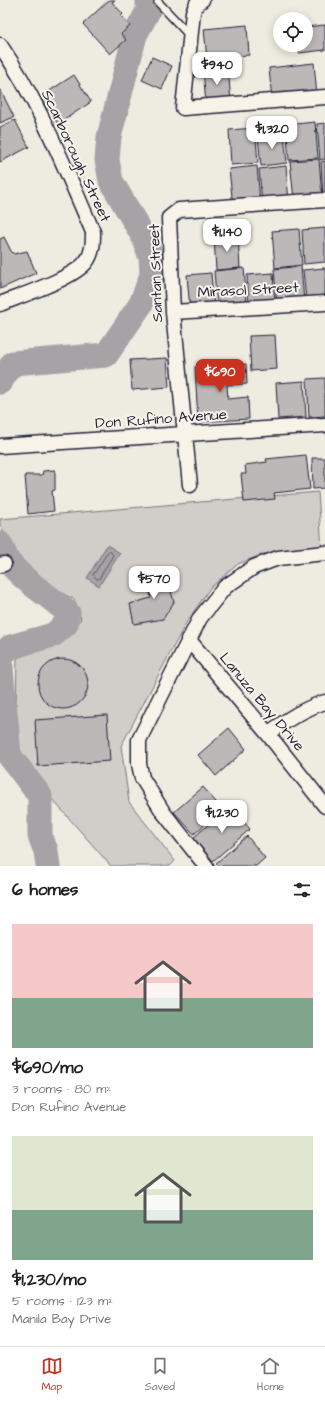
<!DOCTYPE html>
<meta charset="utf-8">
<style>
:root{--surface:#fff;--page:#f6f6f6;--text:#222;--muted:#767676;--line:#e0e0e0;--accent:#c8321e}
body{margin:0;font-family:"Architects Daughter",sans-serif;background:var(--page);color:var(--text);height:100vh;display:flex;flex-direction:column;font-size:15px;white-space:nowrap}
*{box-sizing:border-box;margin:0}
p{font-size:13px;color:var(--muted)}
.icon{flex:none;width:22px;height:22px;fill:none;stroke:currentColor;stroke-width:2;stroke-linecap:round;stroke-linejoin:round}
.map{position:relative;height:866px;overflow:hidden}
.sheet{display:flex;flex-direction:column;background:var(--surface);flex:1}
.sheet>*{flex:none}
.fabs{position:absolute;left:273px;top:12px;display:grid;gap:8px}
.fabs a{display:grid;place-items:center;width:40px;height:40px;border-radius:50%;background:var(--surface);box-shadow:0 2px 10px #0003;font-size:20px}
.price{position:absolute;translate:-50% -34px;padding:0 9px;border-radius:8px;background:#fff;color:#222;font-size:13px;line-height:26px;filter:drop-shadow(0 1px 2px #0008)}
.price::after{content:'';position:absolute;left:50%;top:24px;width:12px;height:9px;margin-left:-6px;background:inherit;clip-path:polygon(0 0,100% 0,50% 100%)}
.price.active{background:var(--accent);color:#fff}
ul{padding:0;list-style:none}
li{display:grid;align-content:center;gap:8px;height:212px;padding:0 12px}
li span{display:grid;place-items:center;height:124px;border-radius:0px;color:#555}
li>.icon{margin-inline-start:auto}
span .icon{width:72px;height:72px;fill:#fffc;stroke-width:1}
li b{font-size:17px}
h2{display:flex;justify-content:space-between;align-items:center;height:48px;padding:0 12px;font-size:17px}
.tabs{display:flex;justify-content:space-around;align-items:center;height:56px;border-top:1px solid var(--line);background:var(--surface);font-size:11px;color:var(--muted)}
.tabs a{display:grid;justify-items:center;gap:2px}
.tabs .active{color:var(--accent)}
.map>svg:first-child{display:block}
.green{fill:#d1cdc9;stroke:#7a7882}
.water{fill:#a6a3a6;stroke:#716f7b}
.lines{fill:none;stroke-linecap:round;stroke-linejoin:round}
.shore{stroke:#575666;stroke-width:1}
.river{stroke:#a6a3a6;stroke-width:25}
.building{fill:#bbb8b7;stroke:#22223b}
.service-casing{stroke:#22223b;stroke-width:10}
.minor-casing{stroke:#22223b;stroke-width:17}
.service{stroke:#f7f3e8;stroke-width:7}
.minor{stroke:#f7f3e8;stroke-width:14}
.labels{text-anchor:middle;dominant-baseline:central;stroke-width:4;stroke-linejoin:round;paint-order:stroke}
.street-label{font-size:15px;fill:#22223b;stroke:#f7f3e8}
</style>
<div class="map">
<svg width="325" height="866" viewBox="0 0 325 866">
<rect width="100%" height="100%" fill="#eeebe1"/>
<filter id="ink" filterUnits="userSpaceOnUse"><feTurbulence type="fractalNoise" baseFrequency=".025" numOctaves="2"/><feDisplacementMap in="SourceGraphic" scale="8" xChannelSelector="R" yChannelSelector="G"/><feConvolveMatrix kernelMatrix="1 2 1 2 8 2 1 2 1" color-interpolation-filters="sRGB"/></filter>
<g filter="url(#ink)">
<path class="green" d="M318 492 322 549 263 554 238 564 210 588 186 623 121 746 129 802 175 861 170 866H111L15 757 17 658C47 647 60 642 81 619L74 599 36 582 13 548 0 525V519Z"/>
<path class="water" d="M107 545 120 553 99 586 87 578Z"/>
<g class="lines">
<path class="shore" d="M110 551 113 555 99 579H97L93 575 108 552Z"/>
<path class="river" d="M0 382 13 363 106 355 141 304 152 275 151 257 143 236 111 181 107 160 109 137 135 35 148 11V0
M0 544C3 549 5 556 8 561 24 582 49 595 68 613L66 624 53 635 10 647 0 657 9 755 40 796V836L46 851 48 866"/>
</g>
<path class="building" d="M109 0H115L112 2 123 14 121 16 130 26 121 34 126 40 110 54 83 24Z
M247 25 249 55 207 59 204 29Z
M325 25V50L299 53 298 45H306V27Z
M152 57 172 66 162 89 142 80Z
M314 63 317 96 272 100 269 68Z
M228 67 231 102 206 104 203 70Z
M74 75 91 102 58 124 40 97Z
M0 89 14 117 0 123Z
M15 120 29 147 0 162V127Z
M315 122 318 158 289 160 286 125Z
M325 123V159L320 160 317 124Z
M255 128 258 163 231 165 229 130Z
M284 135 287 163 261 166 258 137Z
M319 159 322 197 294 200 290 161Z
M325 161V199H323L321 162Z
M257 166 260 203 233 206 229 169Z
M286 166 289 202 262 204 259 169Z
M325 228V262L304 264 302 230Z
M299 229 302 265 275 268 272 231Z
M238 236 240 268 216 270 214 238Z
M4 237 11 251 14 254 27 251 36 273 0 289V239Z
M301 266 304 302 277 305 274 269Z
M244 268 247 304 217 307 214 271Z
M325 268V298L306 300 303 270Z
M211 273 214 308 190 310 187 275Z
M273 273 275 303 249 306 247 275Z
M275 335 277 369 251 371 249 336Z
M167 358 169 387 132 390 130 360Z
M246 364 247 384 227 385 228 399 248 397 249 419 198 422 195 367Z
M325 378V416L309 417 307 379Z
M304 381 306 417 278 419 276 383Z
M306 455 310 489 274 493 275 499 244 502 241 474H246L245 465 267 462 266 459Z
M312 458H325V488L313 489Z
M55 470V490L52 491 54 511 28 514 25 475H42L43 471Z
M165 570 174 602 163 619 134 624 130 604 151 598 146 577Z
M38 684a25 25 0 1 1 50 0a25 25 0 1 1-50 0Z
M107 715 110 761 38 766 35 720Z
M229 728 246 749 216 776 198 755Z
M203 787 222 809 194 834 174 812Z
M230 806 250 829 213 861 193 838Z
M247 836 265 858 256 866H219L216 863Z"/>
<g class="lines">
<defs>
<path id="service" d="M158 2 190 36"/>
<path id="minor" d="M202 0 197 3 193 12 183 108 325 97
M0 45C39 102 65 168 93 232 93 242 93 253 86 262 72 279 22 295 0 304
M173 312 325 303
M0 446 325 425
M190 485 173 312 169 218 179 210 325 200
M0 565 4 564
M188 639 268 734 325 806
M268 734C286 720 303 709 325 702
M206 866 163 812 142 778 139 764V740L200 618 225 587 254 567 278 558 325 553"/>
</defs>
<use href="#service" class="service-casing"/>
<use href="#minor" class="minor-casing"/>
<use href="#service" class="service"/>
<use href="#minor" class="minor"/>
</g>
</g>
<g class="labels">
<g class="street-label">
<text transform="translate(76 156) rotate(65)">Scarborough Street</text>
<text transform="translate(156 273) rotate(-92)">Santan Street</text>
<text transform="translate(248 290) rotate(-3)">Mirasol Street</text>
<text transform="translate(161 419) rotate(-4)">Don Rufino Avenue</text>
<text transform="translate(262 702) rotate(50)">Lanuza Bay Drive</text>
</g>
</g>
</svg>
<div class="fabs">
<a><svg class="icon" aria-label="locate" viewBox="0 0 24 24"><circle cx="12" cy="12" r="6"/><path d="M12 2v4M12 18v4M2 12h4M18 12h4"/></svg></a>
</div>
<b class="price" style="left:217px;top:86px">$940</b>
<b class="price" style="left:272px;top:150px">$1,320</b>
<b class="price" style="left:227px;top:253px">$1,140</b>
<b class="price active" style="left:220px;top:393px">$690</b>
<b class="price" style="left:154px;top:600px">$570</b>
<b class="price" style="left:222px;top:834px">$1,230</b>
</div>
<section class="sheet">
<h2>6 homes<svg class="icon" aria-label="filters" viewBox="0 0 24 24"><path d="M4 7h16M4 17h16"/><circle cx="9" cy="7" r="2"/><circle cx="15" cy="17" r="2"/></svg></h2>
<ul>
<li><span style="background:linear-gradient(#f6c9c9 60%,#7fa58c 0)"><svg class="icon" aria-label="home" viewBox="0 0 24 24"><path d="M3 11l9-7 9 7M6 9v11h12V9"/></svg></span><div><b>$690/mo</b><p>3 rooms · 80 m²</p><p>Don Rufino Avenue</p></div></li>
<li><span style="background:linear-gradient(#dfe7d0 60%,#7fa58c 0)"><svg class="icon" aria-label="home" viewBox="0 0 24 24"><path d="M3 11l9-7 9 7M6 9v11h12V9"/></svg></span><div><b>$1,230/mo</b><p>5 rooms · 123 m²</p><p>Manila Bay Drive</p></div></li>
</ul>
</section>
<nav class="tabs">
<a class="active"><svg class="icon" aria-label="map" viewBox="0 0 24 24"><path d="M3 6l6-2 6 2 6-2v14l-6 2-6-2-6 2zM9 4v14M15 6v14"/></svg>Map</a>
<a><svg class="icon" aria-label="saved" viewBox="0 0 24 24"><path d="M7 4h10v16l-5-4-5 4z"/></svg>Saved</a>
<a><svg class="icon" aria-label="home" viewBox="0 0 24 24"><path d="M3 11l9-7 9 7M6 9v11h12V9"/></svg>Home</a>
</nav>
